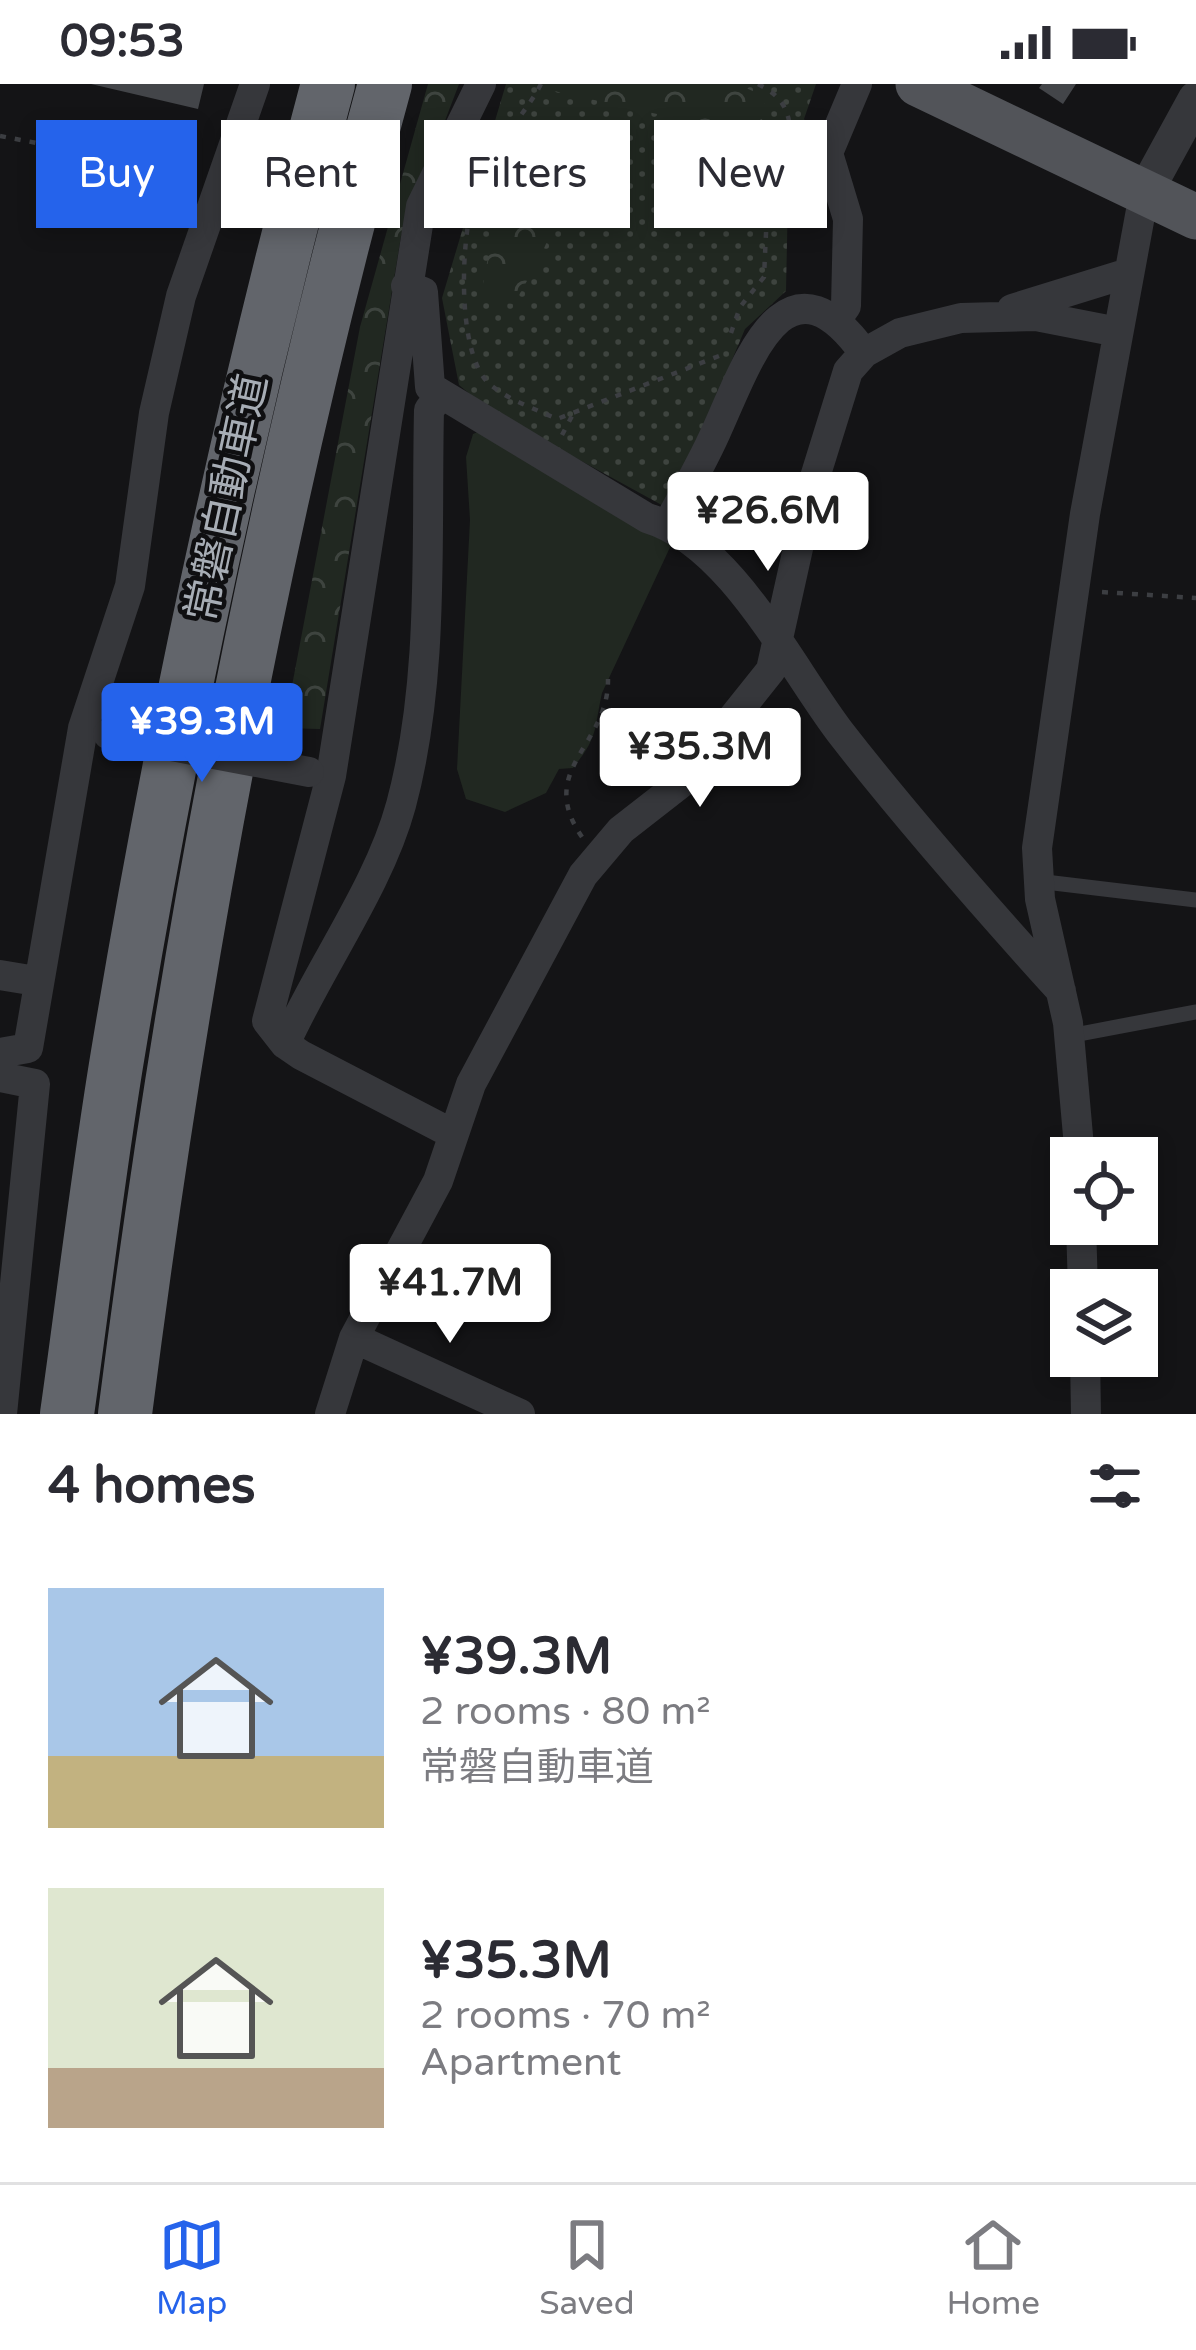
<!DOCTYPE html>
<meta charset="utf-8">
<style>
:root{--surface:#fff;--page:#f2f2f3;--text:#2b2b33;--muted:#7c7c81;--line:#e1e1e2;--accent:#2563eb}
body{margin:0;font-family:"Varela Round","Noto Sans JP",sans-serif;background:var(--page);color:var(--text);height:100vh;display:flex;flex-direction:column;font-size:45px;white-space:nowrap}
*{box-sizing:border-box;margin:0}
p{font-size:39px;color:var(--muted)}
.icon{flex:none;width:66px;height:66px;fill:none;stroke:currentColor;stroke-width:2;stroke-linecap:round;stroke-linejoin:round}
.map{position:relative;height:1330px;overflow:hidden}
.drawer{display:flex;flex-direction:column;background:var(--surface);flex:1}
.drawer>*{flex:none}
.banner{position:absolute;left:36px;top:36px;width:1125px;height:108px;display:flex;gap:24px}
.buttons{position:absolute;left:1050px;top:1053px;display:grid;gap:24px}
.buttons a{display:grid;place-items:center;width:108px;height:108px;border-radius:0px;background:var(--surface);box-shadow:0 6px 18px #0003;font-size:60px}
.price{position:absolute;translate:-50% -102px;padding:0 27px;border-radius:12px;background:#fff;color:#222;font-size:39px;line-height:78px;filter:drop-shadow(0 3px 6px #0008)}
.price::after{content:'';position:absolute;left:50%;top:72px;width:36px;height:27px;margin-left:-18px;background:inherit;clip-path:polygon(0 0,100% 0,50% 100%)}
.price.on{background:var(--accent);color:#fff}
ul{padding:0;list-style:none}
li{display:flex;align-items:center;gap:36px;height:300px;padding:0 48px}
li span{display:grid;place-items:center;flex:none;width:336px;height:240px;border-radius:0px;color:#555}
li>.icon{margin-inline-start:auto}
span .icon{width:144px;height:144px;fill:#fffc;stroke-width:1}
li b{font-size:51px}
h2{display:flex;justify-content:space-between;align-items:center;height:144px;padding:0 48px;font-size:51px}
.pill{padding:0 42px;border-radius:0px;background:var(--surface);box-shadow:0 6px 18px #0003;font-size:42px;line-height:108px}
.pill.on{background:var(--accent);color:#fff}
.status{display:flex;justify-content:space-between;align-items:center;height:84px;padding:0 60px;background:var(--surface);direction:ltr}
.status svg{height:33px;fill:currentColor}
.dock{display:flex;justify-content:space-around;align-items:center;height:168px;border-top:3px solid var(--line);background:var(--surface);font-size:33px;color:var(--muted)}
.dock a{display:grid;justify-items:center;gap:6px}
.dock .on{color:var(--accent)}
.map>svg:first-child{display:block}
.grass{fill:url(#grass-dots)}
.forest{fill:url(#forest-crowns)}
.pitch{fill:#212821}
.building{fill:#434549}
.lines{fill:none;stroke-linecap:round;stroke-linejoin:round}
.path{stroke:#3c3e42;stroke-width:4.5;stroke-dasharray:6 9;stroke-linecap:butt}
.service{stroke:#36373b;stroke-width:15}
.minor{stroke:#36373b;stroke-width:30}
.tertiary{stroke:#36373b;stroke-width:36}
.primary{stroke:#525459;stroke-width:45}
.motorway{stroke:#62656b;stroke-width:54}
.minor-bridge{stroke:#36373b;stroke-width:30}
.labels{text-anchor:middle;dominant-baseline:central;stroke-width:9;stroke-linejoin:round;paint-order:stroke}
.street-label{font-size:42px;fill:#a7adb5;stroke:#0f0f11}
</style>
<div class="status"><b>09:53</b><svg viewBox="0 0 49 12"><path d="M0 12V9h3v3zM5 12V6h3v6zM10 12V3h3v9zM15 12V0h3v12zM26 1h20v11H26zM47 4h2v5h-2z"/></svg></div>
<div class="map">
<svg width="1196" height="1330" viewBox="0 0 1196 1330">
<defs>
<pattern id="grass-dots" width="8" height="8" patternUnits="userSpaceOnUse" patternTransform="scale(3)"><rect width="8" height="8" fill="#212821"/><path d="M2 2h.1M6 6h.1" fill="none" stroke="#3e443f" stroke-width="1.8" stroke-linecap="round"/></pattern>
<pattern id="forest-crowns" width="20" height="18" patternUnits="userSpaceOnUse" patternTransform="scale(3)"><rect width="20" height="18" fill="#212821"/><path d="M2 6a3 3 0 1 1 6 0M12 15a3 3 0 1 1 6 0" fill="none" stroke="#3e443f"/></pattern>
</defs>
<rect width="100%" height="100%" fill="#141416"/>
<path class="grass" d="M506 0H816L804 35 828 69 840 110H788L786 207 745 245 669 425 490 327 459 301 442 214Z"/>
<path class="forest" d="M428 0H459L401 152 320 645 284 644 360 243Z
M557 0H737L766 13 761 42 733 47 554 7Z
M524 80 555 89C566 138 537 178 514 220L480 216 500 110Z"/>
<path class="pitch" d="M480 347 673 457 602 609C594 645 599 652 573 684L559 685 546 709 505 728 466 715 457 685 470 436 466 373 473 350Z"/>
<path class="building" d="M91 0H204L198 25Z
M1042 0H1076L1063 20 1039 4Z"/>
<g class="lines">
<path class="path" d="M541 0C525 31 499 55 483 85 461 128 454 253 484 294 499 313 536 325 557 335L719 272
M758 0C781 12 788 23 791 49L804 56
M0 52 195 89
M731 249 740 223 764 193 768 106 782 60 802 64
M562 351 573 330
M1102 508 1196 514
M582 753C535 685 609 662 608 595"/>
<path class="service" d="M1037 797 1196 816
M1069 952 1195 928"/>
<path class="minor" d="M406 202 423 208 430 303 647 434C731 459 789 581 840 648 909 737 985 823 1061 907
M1012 225 1125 190
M836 236 846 222 848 135 828 69 857 0
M668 440C684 410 701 381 715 350 746 283 784 158 864 269
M0 891 36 897
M285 960C320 882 379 802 401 721 435 595 426 455 429 326L441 310
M0 969 28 964 83 644 130 502 154 329 181 212 255 0
M0 993 35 1000 2 1330
M451 1049 301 971 285 960 267 937 331 692 421 122 481 0
M1080 1074 1068 939 1040 815 1037 764 1085 430 1144 110
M1081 1140 1083 1206
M354 1254 520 1330
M1085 1272 1086 1330
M330 1330 354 1254 438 1097 471 1000 583 791 621 746 680 700 771 586 811 406 848 287 864 269 900 249 961 234 1036 232 1118 248"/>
<path class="tertiary" d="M1144 110 1196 15"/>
<path class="primary" d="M918 0 1196 133"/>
<path class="motorway" d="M67 1330C84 1210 98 1089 118 969 172 643 242 319 328 0
M125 1330C182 882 264 436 385 0"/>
<path class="minor-bridge" d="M108 650 309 688"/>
</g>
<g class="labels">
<g class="street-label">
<text transform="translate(227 414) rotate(-78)">常磐自動車道</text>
</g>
</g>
</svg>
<div class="buttons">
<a><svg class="icon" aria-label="locate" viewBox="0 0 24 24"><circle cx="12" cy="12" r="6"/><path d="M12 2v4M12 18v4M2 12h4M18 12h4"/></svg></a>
<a><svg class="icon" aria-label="layers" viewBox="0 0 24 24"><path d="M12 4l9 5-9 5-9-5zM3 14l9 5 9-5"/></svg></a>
</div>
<b class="price" style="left:768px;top:490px">¥26.6M</b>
<b class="price on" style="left:202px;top:701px">¥39.3M</b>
<b class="price" style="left:700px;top:726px">¥35.3M</b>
<b class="price" style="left:450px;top:1262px">¥41.7M</b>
<div class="banner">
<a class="pill on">Buy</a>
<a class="pill">Rent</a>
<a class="pill">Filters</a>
<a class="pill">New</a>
</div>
</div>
<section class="drawer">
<h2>4 homes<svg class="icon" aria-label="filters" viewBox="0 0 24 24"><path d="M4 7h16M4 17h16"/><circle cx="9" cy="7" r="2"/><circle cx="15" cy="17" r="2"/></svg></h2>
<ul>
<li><span style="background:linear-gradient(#a9c7e8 70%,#c2b280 0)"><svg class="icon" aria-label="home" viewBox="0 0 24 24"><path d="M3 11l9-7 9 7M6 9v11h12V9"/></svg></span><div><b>¥39.3M</b><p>2 rooms · 80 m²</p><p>常磐自動車道</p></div></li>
<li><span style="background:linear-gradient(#dfe7d0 75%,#b9a48a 0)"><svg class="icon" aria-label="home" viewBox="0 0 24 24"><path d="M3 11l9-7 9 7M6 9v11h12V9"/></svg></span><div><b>¥35.3M</b><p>2 rooms · 70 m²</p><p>Apartment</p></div></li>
</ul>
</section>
<nav class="dock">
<a class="on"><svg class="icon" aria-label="map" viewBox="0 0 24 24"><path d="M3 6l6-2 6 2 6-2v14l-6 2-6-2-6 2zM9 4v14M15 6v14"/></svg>Map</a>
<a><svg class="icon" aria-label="saved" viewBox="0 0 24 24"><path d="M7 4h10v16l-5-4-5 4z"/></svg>Saved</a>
<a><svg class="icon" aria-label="home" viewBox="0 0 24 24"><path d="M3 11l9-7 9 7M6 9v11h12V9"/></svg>Home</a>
</nav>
